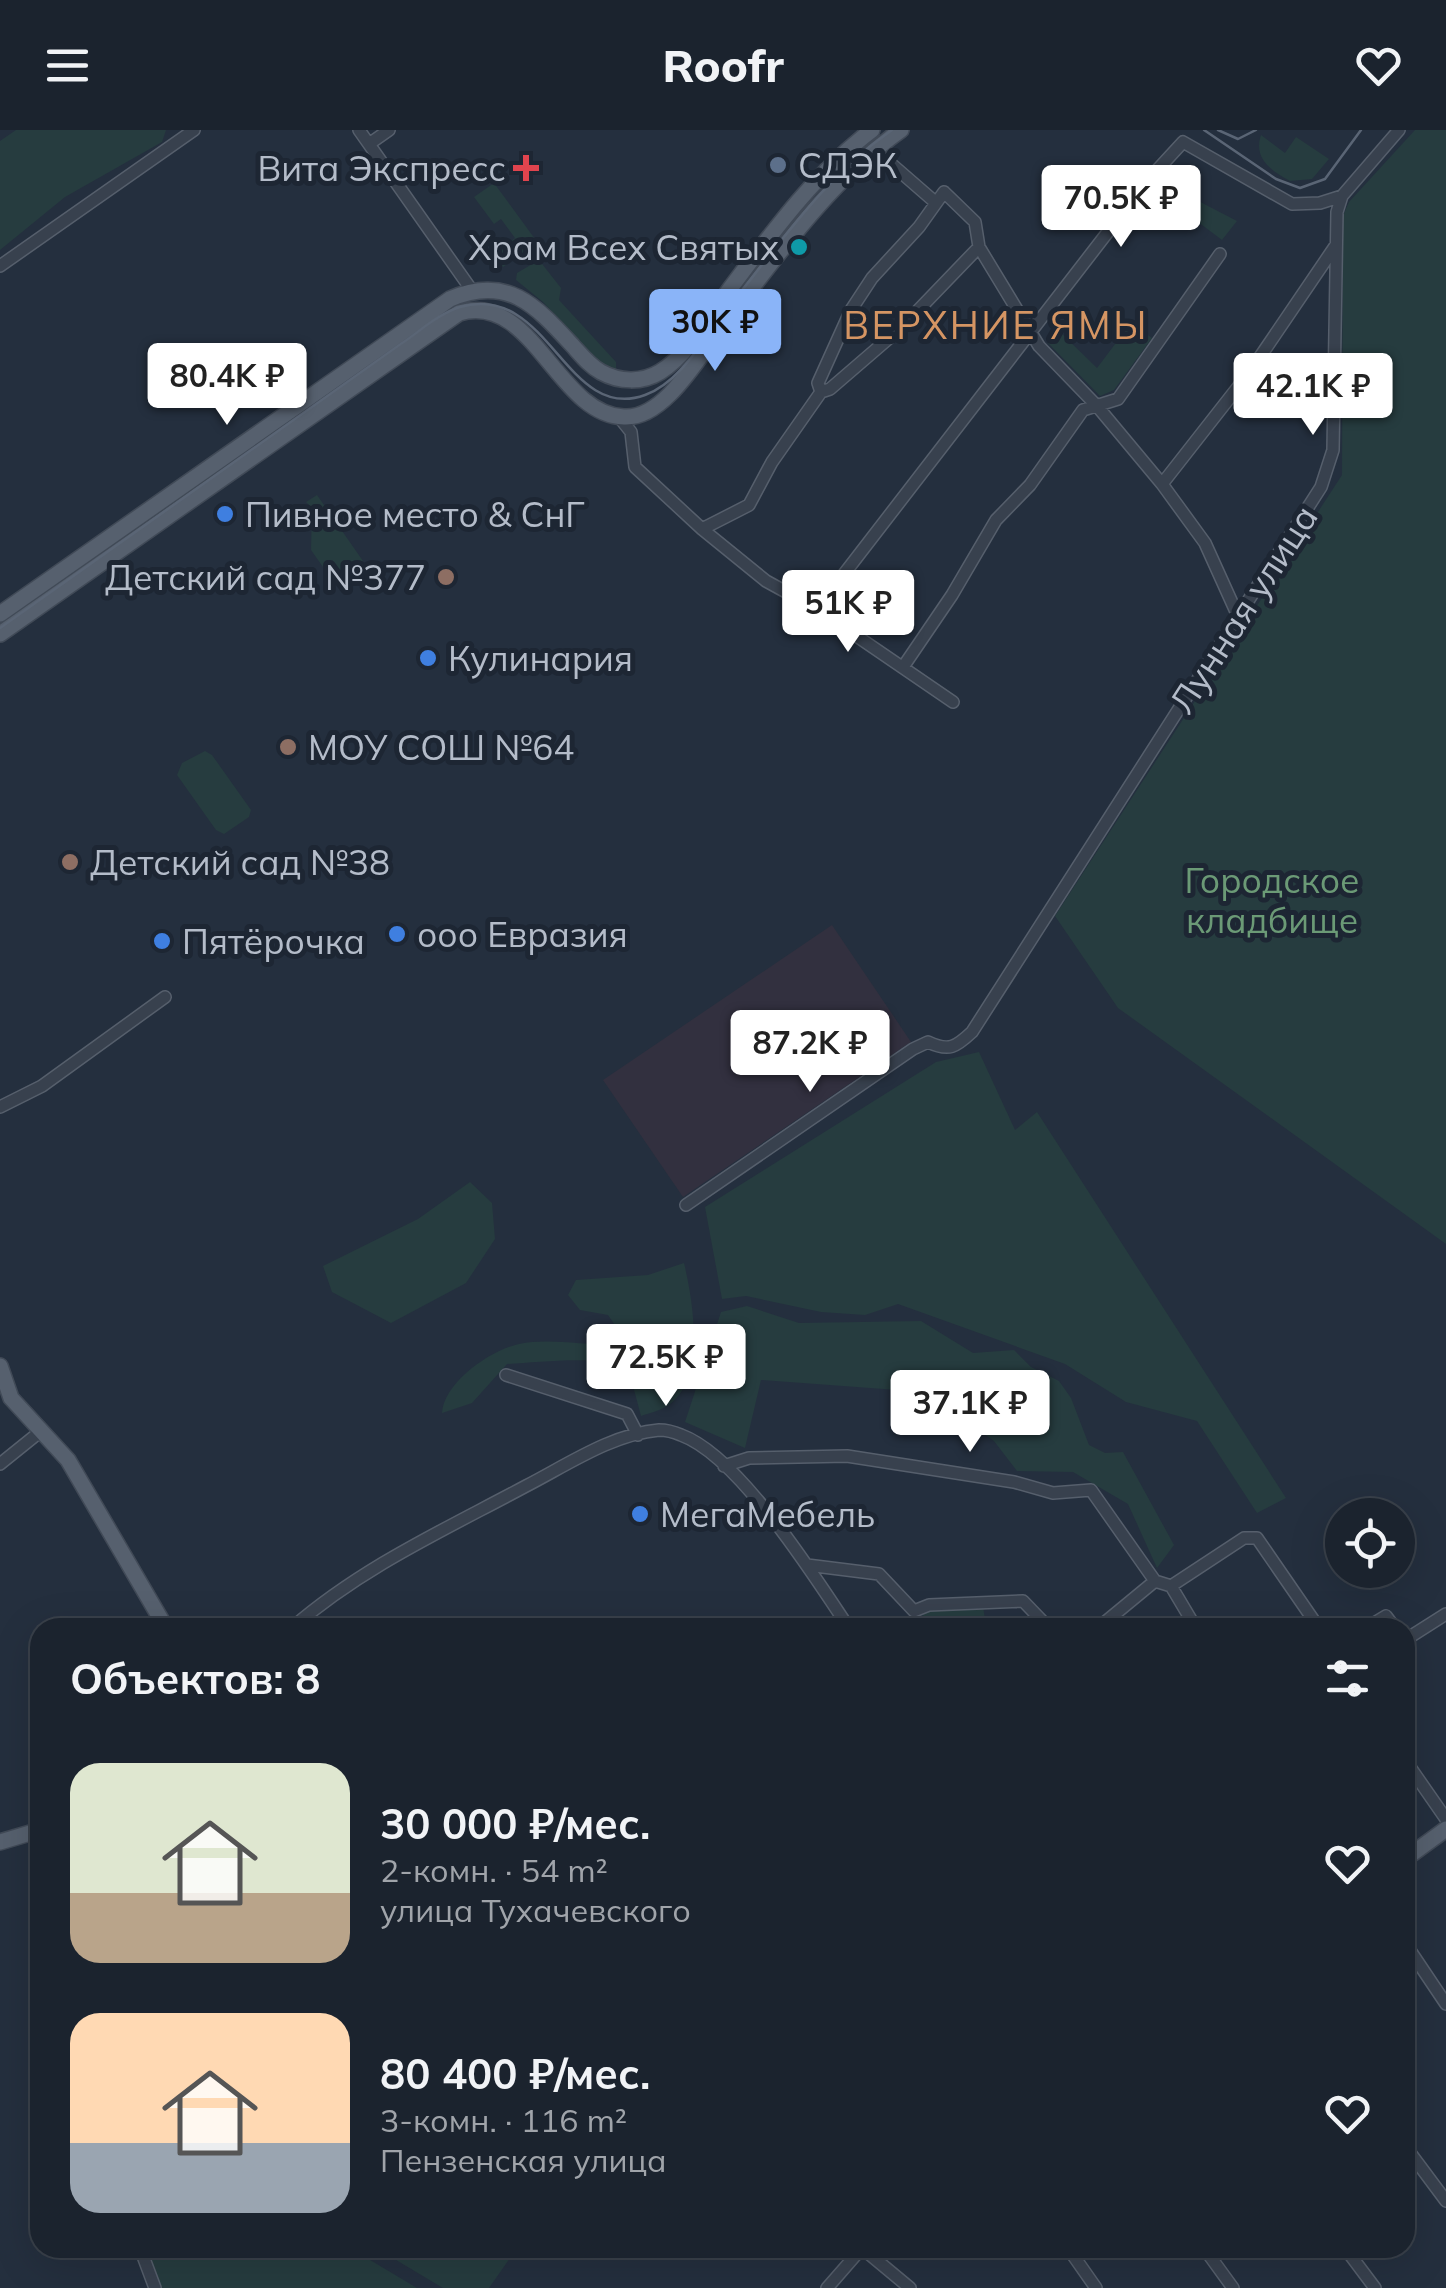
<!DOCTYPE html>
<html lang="ru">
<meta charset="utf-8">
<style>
:root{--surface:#1b232e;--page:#242b36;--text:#f1f3f6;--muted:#a0a4aa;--line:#39404a;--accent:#8ab4f8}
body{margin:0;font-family:Mulish,sans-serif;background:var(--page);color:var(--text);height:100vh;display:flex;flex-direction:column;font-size:38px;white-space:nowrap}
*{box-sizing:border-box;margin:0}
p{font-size:32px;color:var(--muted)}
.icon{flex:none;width:55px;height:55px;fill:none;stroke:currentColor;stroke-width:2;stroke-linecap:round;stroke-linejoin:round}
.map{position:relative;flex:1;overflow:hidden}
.panel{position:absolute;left:30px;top:1488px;width:1385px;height:640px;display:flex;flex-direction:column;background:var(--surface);border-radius:30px;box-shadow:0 10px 40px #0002,0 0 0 2px var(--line)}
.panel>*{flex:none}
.controls{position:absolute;left:1325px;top:1368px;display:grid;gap:20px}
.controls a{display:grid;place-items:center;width:90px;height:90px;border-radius:50%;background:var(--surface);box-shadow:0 10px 40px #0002,0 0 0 2px var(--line);font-size:50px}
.price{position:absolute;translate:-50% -85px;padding:0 22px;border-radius:10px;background:#fff;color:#222;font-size:32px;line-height:65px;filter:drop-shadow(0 2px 5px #0008)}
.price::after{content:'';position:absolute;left:50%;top:60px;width:30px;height:22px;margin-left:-15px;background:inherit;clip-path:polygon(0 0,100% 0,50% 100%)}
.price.current{background:var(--accent);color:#111}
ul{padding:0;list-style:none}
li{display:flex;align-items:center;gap:30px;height:250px;padding:0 40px}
li span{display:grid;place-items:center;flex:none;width:280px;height:200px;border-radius:30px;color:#555}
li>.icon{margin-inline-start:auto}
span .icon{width:120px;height:120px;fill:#fffc;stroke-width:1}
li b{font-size:42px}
h2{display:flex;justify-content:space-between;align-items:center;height:120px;padding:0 40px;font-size:42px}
header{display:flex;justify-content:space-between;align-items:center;height:130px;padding:0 40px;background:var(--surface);font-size:45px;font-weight:800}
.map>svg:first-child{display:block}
.medical{fill:#32303f}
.green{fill:#263c3f}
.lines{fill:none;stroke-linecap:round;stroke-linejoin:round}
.minor-casing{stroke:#565f6c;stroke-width:14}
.major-casing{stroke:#414a57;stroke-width:18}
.minor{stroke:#38414e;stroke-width:11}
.major{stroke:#56606e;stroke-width:15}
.tram{stroke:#5a6575;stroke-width:2.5}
.service-dot{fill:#5c6f8a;stroke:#1d2633;stroke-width:4}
.health-dot{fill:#e0444e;stroke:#1d2633;stroke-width:4}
.culture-dot{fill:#0f9aa8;stroke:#1d2633;stroke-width:4}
.shop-dot{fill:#3f7fe0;stroke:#1d2633;stroke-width:4}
.education-dot{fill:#8d6e63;stroke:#1d2633;stroke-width:4}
.labels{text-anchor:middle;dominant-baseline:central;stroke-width:10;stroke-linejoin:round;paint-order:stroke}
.poi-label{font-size:35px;fill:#b4bcc9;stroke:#1d2633;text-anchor:start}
.street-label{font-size:35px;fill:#b4bcc9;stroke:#1d2633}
.park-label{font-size:35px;fill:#6b9a76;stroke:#1d2633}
.neighbourhood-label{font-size:38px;letter-spacing:2.5px;fill:#d59563;stroke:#1d2633}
</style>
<header><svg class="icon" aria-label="menu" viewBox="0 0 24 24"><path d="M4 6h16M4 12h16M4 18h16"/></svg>Roofr<svg class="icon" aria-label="heart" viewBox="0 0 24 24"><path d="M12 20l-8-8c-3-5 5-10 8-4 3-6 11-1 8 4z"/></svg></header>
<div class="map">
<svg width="1446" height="2158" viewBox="0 0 1446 2158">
<rect width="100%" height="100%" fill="#242f3e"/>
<path class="medical" d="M832 795 911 912 683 1067 603 950Z"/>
<path class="green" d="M16 0H166L162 12 65 67 0 120V11Z
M1415 0H1446V1114L1118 878 1055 786 1342 345 1343 86 1349 72Z
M1261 5 1285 23 1296 7 1329 29 1312 49 1290 51C1271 41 1253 28 1261 5Z
M494 53 535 109 533 116 503 137 496 125 515 108 501 89 494 94 474 67Z
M1181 62 1237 91 1222 110 1162 65Z
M539 130 561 158 559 170 616 232V240L601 234 543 172 516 150 517 143Z
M1131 193 1152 208 1114 260 1100 266 1048 213 1058 200 1097 238Z
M317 365 363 431 335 454 311 420 312 378 306 372Z
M205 621 212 625 251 680 249 687 224 704 216 700 177 645 182 633Z
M979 922 1015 1000 1037 982 1286 1368 1257 1383 1197 1291 1126 1272 1065 1234 898 1174 865 1185 821 1182 746 1166 722 1169 705 1077 936 932Z
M470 1052 492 1073 495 1109 466 1153 391 1193 332 1162 323 1136 418 1089Z
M684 1133C693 1171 706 1247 670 1274 662 1280 650 1283 641 1286L628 1237C596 1225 541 1232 507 1234L472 1273 442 1283C444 1252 491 1220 519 1214 548 1208 582 1215 612 1215L621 1204 608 1185 580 1180 568 1165 576 1150 648 1145Z
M747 1176 799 1193 921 1191 973 1223 1014 1220 1031 1237 1059 1251 1071 1268 1089 1315 1105 1323 1123 1322 1174 1415 1157 1438 1128 1374 1073 1342 1017 1341 994 1311 924 1262 761 1250 745 1318 685 1292 721 1182Z
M983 1476 985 1490 980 1497 955 1494 908 1497 932 1478Z
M146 2118H350L417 2158H162Z
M376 2118H517L489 2158H443Z"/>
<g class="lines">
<defs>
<path id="minor" d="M359 0 473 162
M369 14 389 0
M874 19 935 72
M0 136 194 0
M821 262 818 253 851 180 872 148 919 97 944 62 975 92 979 117 1039 216 1097 276 1162 354 1205 413 1238 486
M619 287 631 302 635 337 702 399 766 451 817 479 953 572
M1162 354 1249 243 1336 115
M702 399 749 375 772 332 821 262 830 259 902 197 979 117
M817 479 1148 50 1183 12 1292 74 1320 73 1342 66
M903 537 952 465 996 390 1030 355 1083 280 1118 269 1220 124
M0 977 42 956 165 867
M686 1075 913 919 928 912C949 922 956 917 972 902L1321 357 1333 320 1337 82 1342 66 1399 0
M506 1245 627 1284 638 1305
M0 1334 41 1301
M724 1336 749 1328 847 1326 1014 1352 1053 1363 1091 1360 1155 1451
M807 1435 879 1444 914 1481 929 1475 1023 1471 1049 1498
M1155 1451 1171 1456 1244 1408H1257L1319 1498
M1171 1456 1196 1498
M292 1498C362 1437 446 1399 526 1356 567 1335 612 1304 659 1300 666 1300 674 1302 681 1305 739 1326 814 1446 849 1498
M1098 1498 1155 1451
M1366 1498 1386 1486 1395 1498
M1405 1510 1446 1484
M1405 1630 1446 1689
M1405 1813 1446 1874
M1405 2016 1446 2071
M140 2118 155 2158
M1068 2118 1096 2158
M1204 2118 1233 2158
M1345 2118 1375 2158
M827 2158 862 2118 910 2158"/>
<path id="major" d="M0 484 450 169C508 144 536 176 573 216 582 226 590 236 601 242 619 252 642 253 660 242 689 224 709 187 729 160 771 104 815 43 872 0
M0 504 459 183C533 161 557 285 624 287 642 288 657 277 670 264 690 244 705 219 722 197 776 127 828 52 901 0
M0 1236 11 1268 68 1330 166 1498
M0 1712 40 1700
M1405 1729 1446 1699
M861 2118H865"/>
</defs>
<use href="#minor" class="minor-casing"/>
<use href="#major" class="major-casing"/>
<use href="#minor" class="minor"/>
<use href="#major" class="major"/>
<path class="tram" d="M1204 0 1276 49 1300 58 1325 49 1361 0
M1218 0 1238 9 1256 0
M0 498 402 213C420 201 440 183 460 177 549 151 565 294 645 265 680 253 706 206 728 178 779 115 825 46 892 0"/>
</g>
<circle class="service-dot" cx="778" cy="35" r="10"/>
<path class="health-dot" d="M521 23h10v10h10v10h-10v10h-10v-10h-10v-10h10z"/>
<circle class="culture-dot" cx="799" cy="117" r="10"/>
<g class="shop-dot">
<circle cx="225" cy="384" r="10"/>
<circle cx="428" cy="528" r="10"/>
<circle cx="397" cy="804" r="10"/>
<circle cx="162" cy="811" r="10"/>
<circle cx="640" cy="1384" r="10"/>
</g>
<g class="education-dot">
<circle cx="446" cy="447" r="10"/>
<circle cx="288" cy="617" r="10"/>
<circle cx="70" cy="732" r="10"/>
</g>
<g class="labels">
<g class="poi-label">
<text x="798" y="35">СДЭК</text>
<text x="506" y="38" text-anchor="end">Вита Экспресс</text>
<text x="779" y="117" text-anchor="end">Храм Всех Святых</text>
<text x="245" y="384">Пивное место &amp; СнГ</text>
<text x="426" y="447" text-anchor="end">Детский сад №377</text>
<text x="448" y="528">Кулинария</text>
<text x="308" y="617">МОУ СОШ №64</text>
<text x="90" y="732">Детский сад №38</text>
<text x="417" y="804">ооо Евразия</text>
<text x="182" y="811">Пятёрочка</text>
<text x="660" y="1384">МегаМебель</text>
</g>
<g class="street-label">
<text transform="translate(1243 479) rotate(-57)">Лунная улица</text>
</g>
<g class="park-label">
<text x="1272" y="750">Городское<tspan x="1272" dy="40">кладбище</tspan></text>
</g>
<g class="neighbourhood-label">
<text x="996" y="195">ВЕРХНИЕ ЯМЫ</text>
</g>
</g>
</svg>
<div class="controls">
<a><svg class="icon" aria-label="locate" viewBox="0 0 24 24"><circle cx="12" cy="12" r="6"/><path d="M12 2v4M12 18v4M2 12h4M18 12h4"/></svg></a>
</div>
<b class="price" style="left:1121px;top:120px">70.5K ₽</b>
<b class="price current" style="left:715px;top:244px">30K ₽</b>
<b class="price" style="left:227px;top:298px">80.4K ₽</b>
<b class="price" style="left:1313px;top:308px">42.1K ₽</b>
<b class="price" style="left:848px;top:525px">51K ₽</b>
<b class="price" style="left:810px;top:965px">87.2K ₽</b>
<b class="price" style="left:666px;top:1279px">72.5K ₽</b>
<b class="price" style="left:970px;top:1325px">37.1K ₽</b>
<section class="panel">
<h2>Объектов: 8<svg class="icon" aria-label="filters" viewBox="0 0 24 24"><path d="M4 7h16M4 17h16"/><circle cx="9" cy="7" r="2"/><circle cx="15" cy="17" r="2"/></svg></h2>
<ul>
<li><span style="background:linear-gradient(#dfe7d0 65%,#b9a48a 0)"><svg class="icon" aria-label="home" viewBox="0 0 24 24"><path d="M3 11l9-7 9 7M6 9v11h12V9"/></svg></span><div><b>30 000 ₽/мес.</b><p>2-комн. · 54 m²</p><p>улица Тухачевского</p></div><svg class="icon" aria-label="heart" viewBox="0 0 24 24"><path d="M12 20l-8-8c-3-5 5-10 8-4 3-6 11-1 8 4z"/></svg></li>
<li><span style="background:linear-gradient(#ffd9b3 65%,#9aa5b1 0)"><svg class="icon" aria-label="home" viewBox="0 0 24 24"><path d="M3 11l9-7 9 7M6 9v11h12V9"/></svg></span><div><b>80 400 ₽/мес.</b><p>3-комн. · 116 m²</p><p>Пензенская улица</p></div><svg class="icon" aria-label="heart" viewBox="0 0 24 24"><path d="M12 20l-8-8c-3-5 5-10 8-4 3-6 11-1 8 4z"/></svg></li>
</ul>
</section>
</div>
